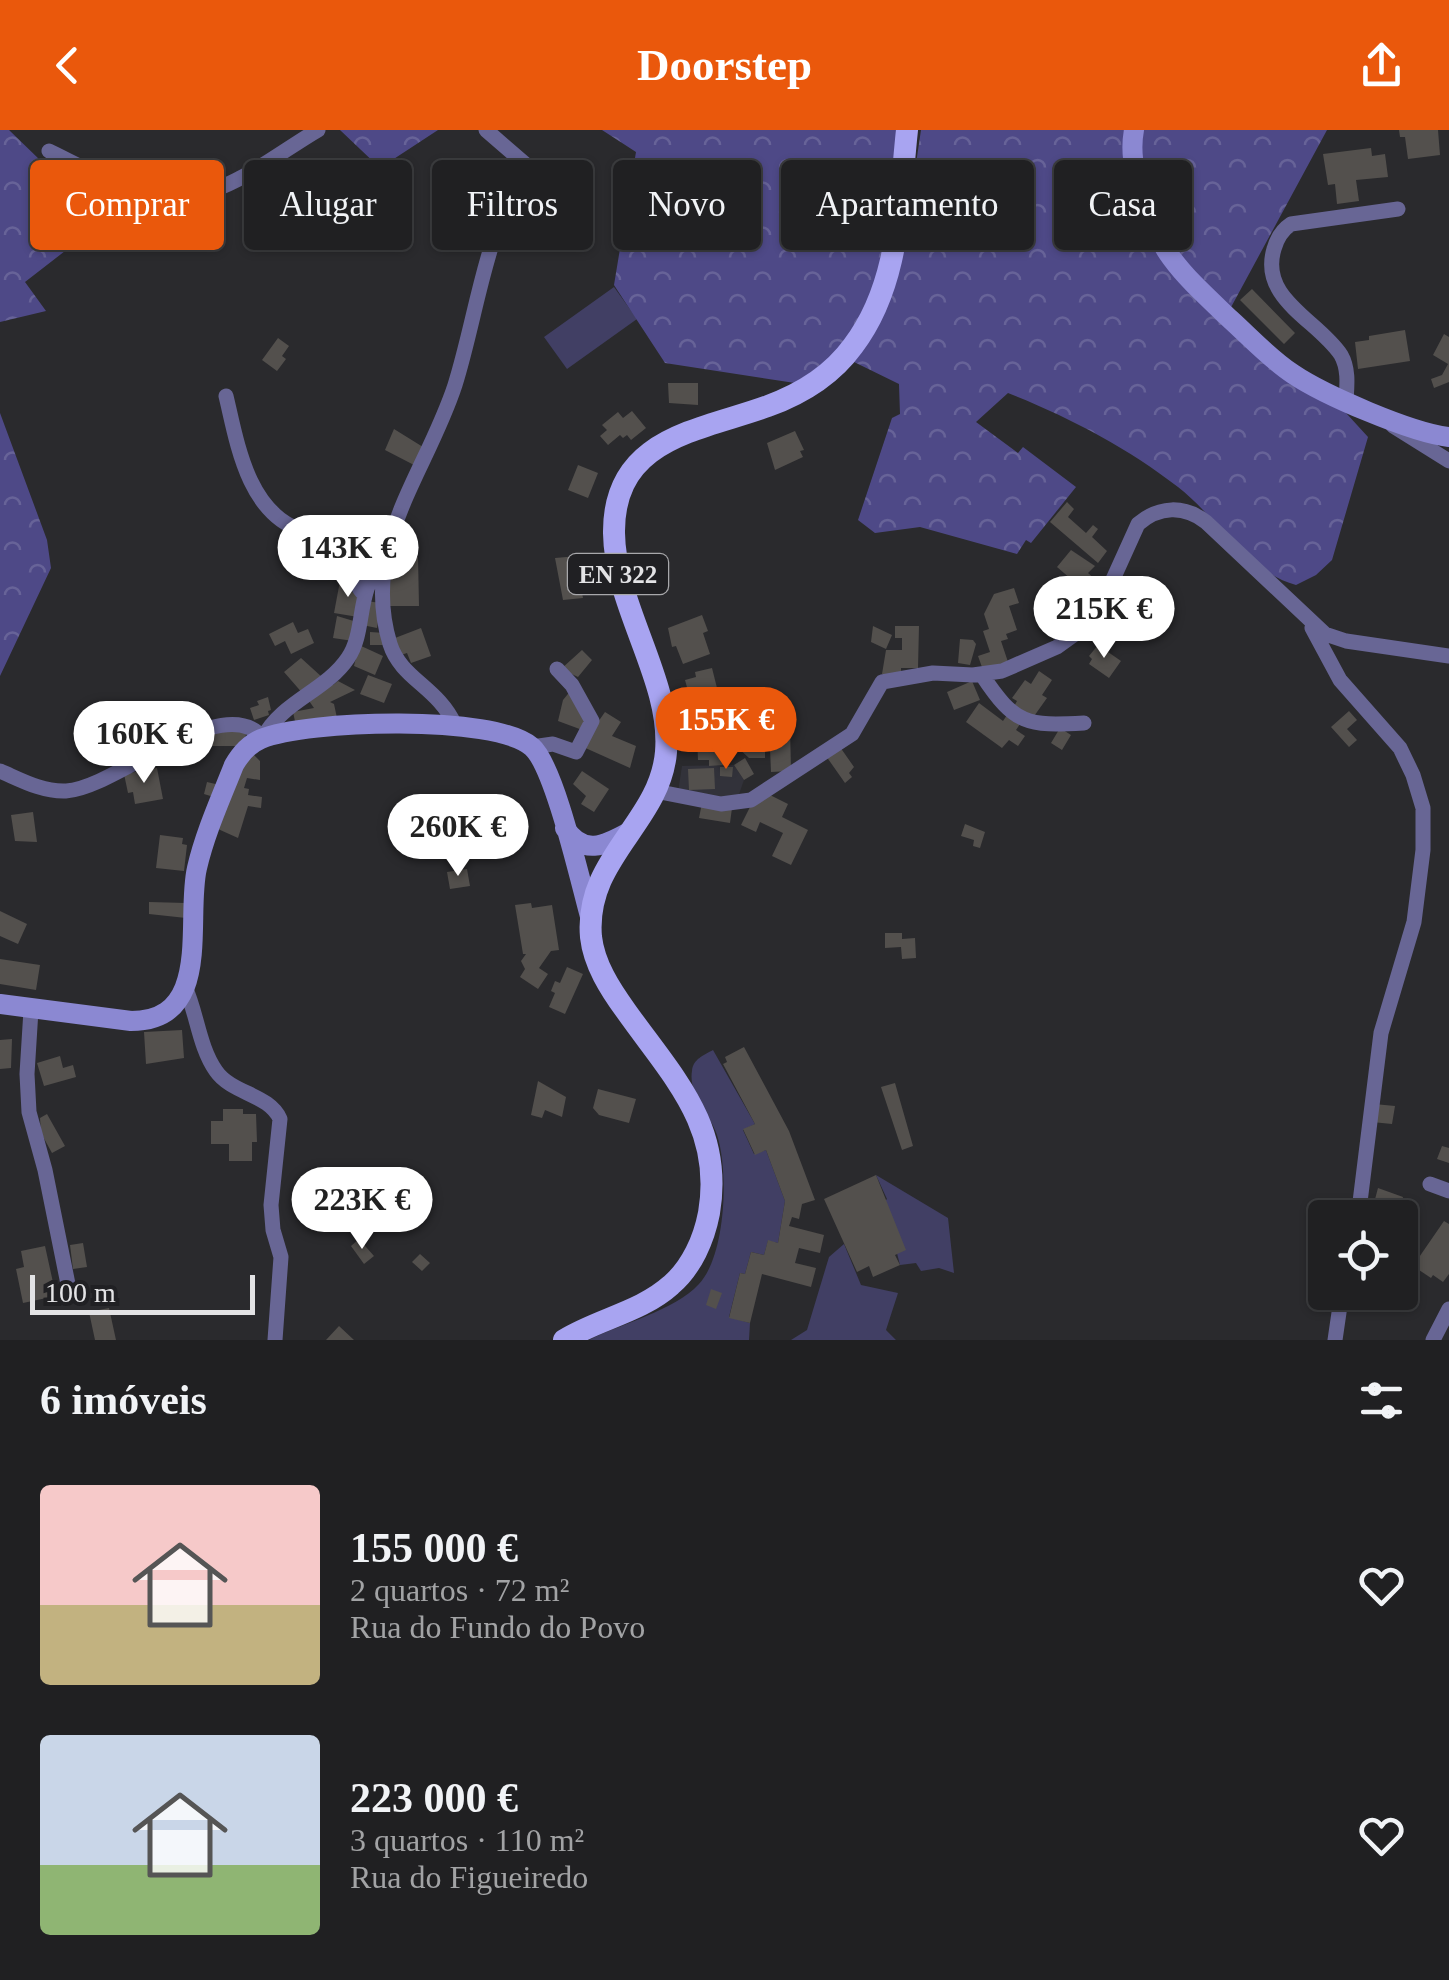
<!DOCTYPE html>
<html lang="pt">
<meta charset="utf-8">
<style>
:root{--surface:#202022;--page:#2d2d2f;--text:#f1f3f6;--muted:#a2a3a5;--line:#3d3e40;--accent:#ea580c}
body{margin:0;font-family:"Times New Roman",serif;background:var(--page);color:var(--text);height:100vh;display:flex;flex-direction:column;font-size:38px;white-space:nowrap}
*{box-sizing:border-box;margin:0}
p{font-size:32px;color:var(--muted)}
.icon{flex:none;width:55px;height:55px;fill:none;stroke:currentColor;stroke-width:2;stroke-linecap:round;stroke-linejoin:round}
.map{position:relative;height:1210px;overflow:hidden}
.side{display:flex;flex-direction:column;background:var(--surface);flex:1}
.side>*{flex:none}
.guide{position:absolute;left:30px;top:30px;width:1390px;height:90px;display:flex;gap:20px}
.tools{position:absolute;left:1308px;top:1070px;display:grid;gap:20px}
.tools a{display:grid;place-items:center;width:110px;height:110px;border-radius:10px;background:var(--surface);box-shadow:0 2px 8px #0004,0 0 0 2px var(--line);font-size:50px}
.scale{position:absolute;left:30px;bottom:25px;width:225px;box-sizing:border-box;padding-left:10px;border:5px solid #e3e3e5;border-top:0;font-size:28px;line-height:35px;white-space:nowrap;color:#e3e3e5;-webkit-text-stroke:8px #202023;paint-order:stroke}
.price{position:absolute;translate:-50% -85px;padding:0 22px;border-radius:35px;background:#fff;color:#222;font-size:32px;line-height:65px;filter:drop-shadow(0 2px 5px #0008)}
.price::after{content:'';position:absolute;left:50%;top:60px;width:30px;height:22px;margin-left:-15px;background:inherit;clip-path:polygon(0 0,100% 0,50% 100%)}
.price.current{background:var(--accent);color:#fff}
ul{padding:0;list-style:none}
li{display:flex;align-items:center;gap:30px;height:250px;padding:0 40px}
li span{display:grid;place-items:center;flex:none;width:280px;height:200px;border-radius:10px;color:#555}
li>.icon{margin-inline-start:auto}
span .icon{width:120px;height:120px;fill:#fffc;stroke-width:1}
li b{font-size:42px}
h2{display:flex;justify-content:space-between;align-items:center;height:120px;padding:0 40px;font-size:42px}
.tag{padding:0 35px;border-radius:10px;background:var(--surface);box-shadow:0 2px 8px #0004,0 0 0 2px var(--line);font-size:35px;line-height:90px}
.tag.current{background:var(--accent);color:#fff}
header{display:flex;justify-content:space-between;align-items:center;height:130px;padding:0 40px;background:var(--accent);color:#fff;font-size:45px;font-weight:700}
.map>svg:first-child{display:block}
.built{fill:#32323a}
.green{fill:#413f64}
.forest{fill:url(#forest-crowns)}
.building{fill:#53504d}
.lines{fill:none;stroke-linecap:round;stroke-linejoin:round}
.street{stroke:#686695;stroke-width:15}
.secondary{stroke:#8b88d2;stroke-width:20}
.primary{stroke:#a8a4f1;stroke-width:22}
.labels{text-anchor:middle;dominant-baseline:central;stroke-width:10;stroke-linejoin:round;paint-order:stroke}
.shield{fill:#202023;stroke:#a8a8ab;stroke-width:2.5}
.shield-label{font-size:25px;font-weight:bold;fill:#e3e3e5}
</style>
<header><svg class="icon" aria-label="back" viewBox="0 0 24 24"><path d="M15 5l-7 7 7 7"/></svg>Doorstep<svg class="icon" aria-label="share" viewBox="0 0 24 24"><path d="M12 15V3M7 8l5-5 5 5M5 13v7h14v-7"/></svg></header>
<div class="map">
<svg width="1449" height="1210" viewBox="0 0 1449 1210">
<defs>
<pattern id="forest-crowns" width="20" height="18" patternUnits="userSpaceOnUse" patternTransform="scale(2.5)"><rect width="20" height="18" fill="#4e4987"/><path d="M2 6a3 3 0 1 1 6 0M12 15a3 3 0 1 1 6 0" fill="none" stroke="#676398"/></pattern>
</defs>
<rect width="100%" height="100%" fill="#2a2a2d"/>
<path class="built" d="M734 635 744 650 738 667 728 670 678 662 682 636Z"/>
<path class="green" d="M614 157 637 189 567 239 544 207Z
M713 920 755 994 743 1000 754 1024 766 1020 785 1071 778 1113 768 1111 764 1125 751 1122 745 1144 740 1143 729 1187 750 1193 749 1210H589C622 1193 674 1181 699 1154 726 1125 729 1041 717 1005 710 984 688 964 692 941 693 929 704 925 713 920Z
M876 1045 948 1088 954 1143 939 1138 921 1141 916 1133 900 1135 884 1072 887 1069Z
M844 1114 861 1155 898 1163 886 1200 896 1210H791L807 1200 829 1127Z"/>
<path class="forest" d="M0 0H9L42 32 65 121 25 152 46 181 0 192Z
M340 0H438L380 38Z
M602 0H902C891 71 888 147 848 208 835 227 814 240 795 253L665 233 614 155 636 22Z
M921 0H1327L1223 192 1336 272 1368 307 1332 430 1316 445 1296 455C1246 441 1218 388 1178 357 1128 318 1067 286 1008 263L976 292 1018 323 1023 317 1076 357 1031 413 1026 410 1017 424 920 397 875 403 858 390 892 288 900 284 899 254 852 231 902 128Z
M0 283 47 410 51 438 0 546Z"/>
<path class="building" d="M1399 0H1438L1440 25 1408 29 1405 7H1400Z
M1371 18 1372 26 1385 24 1388 47 1356 50 1359 71 1337 74 1335 54 1328 55 1323 24Z
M1252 159 1295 203 1284 214 1240 170Z
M1405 200 1410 231 1358 239 1355 212 1369 210V206Z
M1444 204 1449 207V252L1434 258 1431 249 1442 245 1448 234 1433 225Z
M278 208 289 216 282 226 286 229 277 241 262 230Z
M668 253H698V275L669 273Z
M632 281 646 298 631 310 627 305 623 308 620 305 608 315 600 306 607 300 602 295 618 282 623 288Z
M394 299 423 317 414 335 385 320Z
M795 301 804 320 800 321 803 327 775 340 767 313Z
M578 335 598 343 588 368 568 360Z
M1067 372 1074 379 1068 387 1086 403 1093 395 1098 399 1092 407 1107 421 1098 433 1050 392Z
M330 411 343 416 342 427H349L347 441H340L336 450 322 449Z
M1071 420 1095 436 1088 443 1096 450 1086 462 1057 437Z
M578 426V432L593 430 599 462 582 463 583 468 563 470 555 428Z
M388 427H418L419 476H389Z
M340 451 353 453 352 462 362 464 358 487 334 483Z
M1014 458 1019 473 1009 476 1017 500 1006 504 1008 509 1001 511 1008 532 983 540 978 526 990 522 983 501 989 499 984 484 994 464Z
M366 471 381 473 377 498 362 495Z
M1067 477 1079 492 1063 505 1051 490Z
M702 485 708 501 703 503 710 524 683 534 676 516 672 517 668 498Z
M337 486 357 492 353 511 333 508Z
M293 492 298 503 308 499 314 513 291 524 285 511 275 516 269 504Z
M873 496 892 505 886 519 871 512Z
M895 496H919L918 538H901V544H882L886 520H902V508H895Z
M421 498 431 526 411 533 407 523 401 525 395 508Z
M370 502 385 503 384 515H370Z
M960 509 973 510 976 514 970 535 958 533Z
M359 515 383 526 375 545 354 536Z
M1098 515 1121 531 1109 548 1089 534 1092 529 1089 526Z
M582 520 592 530 578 547 561 539Z
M301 528 323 548 304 565 284 542Z
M712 538 724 586 696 590 685 550 696 547 695 542Z
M1039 541 1052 550 1042 565 1047 568 1032 589 1012 580 1017 571 1012 568 1025 550 1031 554Z
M368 545 392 554 384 573 360 564Z
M330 551 333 555 338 551 355 560 330 572 334 574 337 588 296 596 293 582 314 578 307 568Z
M972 551 980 570 954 580 947 562Z
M572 559 590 587 585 601 558 591 563 570Z
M268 567 271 580 268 581 269 585 254 590 250 578 259 575 257 571Z
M979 573 1003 591 1007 585 1020 594 1016 600 1025 606 1018 616 1009 610 1002 618 966 592Z
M1349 581 1357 590 1347 599 1357 610 1349 617 1331 597Z
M605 582 621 592 612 606 636 616 630 638 581 616Z
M790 595 791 641 771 642 770 618H765V628H749L736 616 741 605 749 608 748 596Z
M1060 598 1071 605 1062 620 1051 613Z
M248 599 242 616H212V602Z
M722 605 724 635 709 636V630H698L697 606Z
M840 617 854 637 849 643 852 647 845 653 826 626Z
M254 625 260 631V650L247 648 244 658 249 659 248 665 262 667 261 678 248 676 238 708 218 699 247 627Z
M745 628 754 644 744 650 734 635Z
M720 637H733L732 647 720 646Z
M157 638 163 669 135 674 133 662 128 663 124 644Z
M714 638 715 659 689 660 688 639Z
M582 641 609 659 594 682 581 674 586 666 573 654Z
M207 652 224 656 220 669 204 664Z
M770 665 788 674 782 687 808 700 791 735 772 726 783 703 760 692 756 702 741 695 750 677Z
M702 673 732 678 730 693 699 688Z
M33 682 37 712 15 711 11 685Z
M965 694 985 702 980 718 973 716 974 710 961 706Z
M160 705 183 708 182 714 187 715 184 741 156 738Z
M467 739 470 756 450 759 447 742Z
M149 772 186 773V788L149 784Z
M531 773 532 778 552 775 559 820 551 821 539 838 548 844 538 859 520 847 525 839 521 831 526 824H523L515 775Z
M0 781 27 794 18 814 0 806Z
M885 803H902V809L915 808 916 828 902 829 901 817 885 818Z
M0 829 40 835 36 860 0 854Z
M567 837 583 844 565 884 549 877 555 863 551 861 555 851 560 853Z
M182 900 184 928 146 934 144 902Z
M12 909 11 938 0 939V910Z
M744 917 789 1001 815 1070 802 1074 799 1089 792 1087 789 1096 824 1105 820 1123 799 1118 795 1133 816 1138 811 1157 762 1144 750 1193 729 1188 740 1143 745 1144 751 1122 764 1125 768 1110 778 1113 785 1071 766 1020 755 1025 743 999 755 994 723 934 727 932 725 927Z
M60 926 63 938 73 935 76 947 44 956 37 933Z
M538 951 566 967 562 987 545 980 542 988 531 985Z
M895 953 913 1016 902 1020 881 957Z
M598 959 636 969 629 993 599 985 593 978Z
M1374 974 1395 976 1392 994 1372 992Z
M223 979H243V984H256L257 1012H252V1031H229V1014H211V991H223Z
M47 984 65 1016 52 1023 41 1003 40 988Z
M1442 1016 1449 1018V1033L1437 1029Z
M876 1045 906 1120 895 1125 900 1135 873 1147 869 1136 857 1142 824 1069Z
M1378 1058 1403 1067 1398 1088H1370Z
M1444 1091 1449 1094V1144L1443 1152 1433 1145 1431 1148 1413 1136Z
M359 1109 374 1126 364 1134 351 1116Z
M83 1113 87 1137 73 1139 70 1115Z
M45 1116 56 1166 23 1173 16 1139 24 1137 21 1121Z
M420 1124 430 1133 422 1141 412 1132Z
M711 1159 722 1163 716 1179 706 1175Z
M109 1178 116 1210H95L89 1182Z
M339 1196 354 1210H326Z"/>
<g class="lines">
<path class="street" d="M49 21C81 36 114 57 148 65 211 81 268 29 318 0
M226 266C237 312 247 381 300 400 314 405 333 402 344 415 356 430 349 451 365 465
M1346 271C1347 256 1349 239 1341 225 1318 190 1259 169 1274 119 1277 108 1282 100 1291 94L1398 79
M1393 296 1449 331
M1312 498 1340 550 1400 618 1413 645 1423 678V720L1414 792 1381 903 1358 1088
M982 545C1015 595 1027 596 1084 593
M455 595C438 557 401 549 390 514 360 415 426 344 455 255 470 207 478 156 494 108L506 87 539 46 486 0
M532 617 553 614 576 622 592 591 572 555 557 539
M0 641C21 650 42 662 66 661 117 658 223 559 263 608 281 572 326 561 348 528 367 500 355 458 383 435
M655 661 721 674 751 670 852 604 882 552 933 543 973 545 1002 541 1057 517 1082 499 1100 478 1138 394C1159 376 1184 375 1206 392L1325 504 1346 511 1449 526
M185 857C197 883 199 917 216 941 232 964 269 964 280 989L271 1075 273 1100 281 1127 275 1210
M31 880 27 944 29 982 45 1040 70 1164
M1430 1054 1449 1061
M1335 1210 1342 1162
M1433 1210 1449 1179"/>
<path class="secondary" d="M1134 0C1130 21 1134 40 1140 60 1158 124 1184 145 1230 189 1251 208 1270 229 1293 244 1324 265 1412 303 1449 307
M565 698C583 726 604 716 629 702
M0 874 131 891C214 891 185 789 197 738 205 703 221 668 234 635 241 623 249 614 261 609 306 590 495 584 532 617 555 637 581 755 591 790"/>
<path class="primary" d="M564 1210C598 1189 641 1182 671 1155 692 1137 704 1109 709 1083 724 996 672 946 626 881 610 859 594 834 591 807 584 728 660 693 666 622 672 550 615 478 614 403 613 307 700 301 768 276 801 264 832 245 853 216 900 154 899 74 907 0"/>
</g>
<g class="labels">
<rect class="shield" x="568" y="424" width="100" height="40" rx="8"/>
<g class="shield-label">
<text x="618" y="444">EN 322</text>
</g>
</g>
</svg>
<div class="tools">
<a><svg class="icon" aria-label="locate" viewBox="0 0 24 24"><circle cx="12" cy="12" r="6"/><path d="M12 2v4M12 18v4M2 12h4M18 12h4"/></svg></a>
</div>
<div class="scale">100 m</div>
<b class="price" style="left:348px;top:470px">143K €</b>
<b class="price" style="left:1104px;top:531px">215K €</b>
<b class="price current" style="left:726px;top:642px">155K €</b>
<b class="price" style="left:144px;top:656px">160K €</b>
<b class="price" style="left:458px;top:749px">260K €</b>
<b class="price" style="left:362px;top:1122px">223K €</b>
<div class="guide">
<a class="tag current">Comprar</a>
<a class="tag">Alugar</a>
<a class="tag">Filtros</a>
<a class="tag">Novo</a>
<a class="tag">Apartamento</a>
<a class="tag">Casa</a>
</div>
</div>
<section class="side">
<h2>6 imóveis<svg class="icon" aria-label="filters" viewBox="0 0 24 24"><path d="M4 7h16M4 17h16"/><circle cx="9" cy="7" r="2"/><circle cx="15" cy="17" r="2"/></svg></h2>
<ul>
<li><span style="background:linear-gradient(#f6c9c9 60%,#c2b280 0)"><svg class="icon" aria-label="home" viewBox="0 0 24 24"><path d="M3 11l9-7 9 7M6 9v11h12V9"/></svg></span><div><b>155 000 €</b><p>2 quartos · 72 m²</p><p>Rua do Fundo do Povo</p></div><svg class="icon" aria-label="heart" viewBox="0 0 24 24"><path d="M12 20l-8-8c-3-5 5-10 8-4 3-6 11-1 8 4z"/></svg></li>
<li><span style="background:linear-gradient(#c9d6e8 65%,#8fb573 0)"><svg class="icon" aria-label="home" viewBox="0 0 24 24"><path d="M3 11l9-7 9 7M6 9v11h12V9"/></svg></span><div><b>223 000 €</b><p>3 quartos · 110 m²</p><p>Rua do Figueiredo</p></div><svg class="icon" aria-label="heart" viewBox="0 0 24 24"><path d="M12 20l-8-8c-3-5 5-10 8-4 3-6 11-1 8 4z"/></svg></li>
</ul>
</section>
